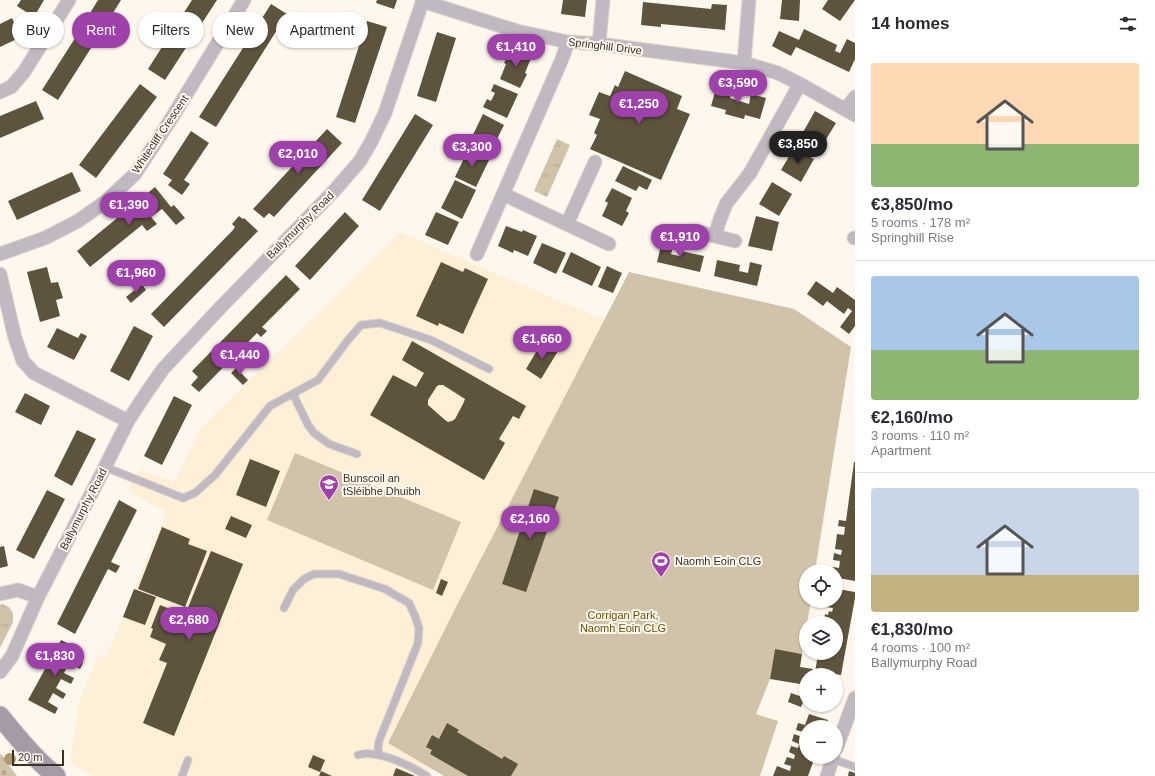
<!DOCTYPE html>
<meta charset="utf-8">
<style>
:root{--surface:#fff;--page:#f7f7f7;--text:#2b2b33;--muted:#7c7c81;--line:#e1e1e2;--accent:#9e41aa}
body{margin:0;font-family:Arial,sans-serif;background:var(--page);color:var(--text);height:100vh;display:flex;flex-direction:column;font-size:15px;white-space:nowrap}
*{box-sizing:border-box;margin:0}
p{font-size:13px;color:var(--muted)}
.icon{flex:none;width:22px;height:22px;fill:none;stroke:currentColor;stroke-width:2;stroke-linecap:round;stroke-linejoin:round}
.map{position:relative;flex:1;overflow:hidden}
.sheet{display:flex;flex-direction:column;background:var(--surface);width:300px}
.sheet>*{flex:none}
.guide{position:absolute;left:12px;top:12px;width:380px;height:36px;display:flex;gap:8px}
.tools{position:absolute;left:799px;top:564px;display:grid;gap:8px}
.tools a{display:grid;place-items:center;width:44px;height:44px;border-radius:50%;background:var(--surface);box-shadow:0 1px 3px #0004;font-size:20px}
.scale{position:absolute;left:12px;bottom:10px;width:52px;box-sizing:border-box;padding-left:4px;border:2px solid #38332a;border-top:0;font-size:11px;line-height:14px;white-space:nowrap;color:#38332a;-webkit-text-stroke:3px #fdf7ed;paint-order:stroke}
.price{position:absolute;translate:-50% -34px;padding:0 9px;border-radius:14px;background:var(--accent);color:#fff;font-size:13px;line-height:26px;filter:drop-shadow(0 1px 2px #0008)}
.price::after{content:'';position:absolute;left:50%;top:24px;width:12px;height:9px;margin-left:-6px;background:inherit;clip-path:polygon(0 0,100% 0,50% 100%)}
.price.on{background:#222;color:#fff}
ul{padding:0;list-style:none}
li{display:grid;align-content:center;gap:8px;height:212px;padding:0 16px}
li+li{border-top:1px solid var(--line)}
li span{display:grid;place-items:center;height:124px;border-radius:4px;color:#555}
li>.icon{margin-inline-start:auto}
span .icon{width:72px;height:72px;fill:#fffc;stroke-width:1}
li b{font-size:17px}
h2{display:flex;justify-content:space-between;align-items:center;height:48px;padding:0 16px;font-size:17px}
.tag{padding:0 14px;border-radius:18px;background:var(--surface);box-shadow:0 1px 3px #0004;font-size:14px;line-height:36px}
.tag.on{background:var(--accent);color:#fff}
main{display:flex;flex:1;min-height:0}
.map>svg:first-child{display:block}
.built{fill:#fdf0d6}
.grass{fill:url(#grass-tufts)}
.cemetery{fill:url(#cemetery-stones)}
.park{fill:#d0c3aa}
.building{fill:#5e533d;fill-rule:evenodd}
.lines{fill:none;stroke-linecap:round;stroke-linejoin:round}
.lane-casing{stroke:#dad4ca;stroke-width:9}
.street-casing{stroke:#dad4ca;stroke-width:15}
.secondary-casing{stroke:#dad4ca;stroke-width:21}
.lane{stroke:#c1b9c2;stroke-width:7}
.street{stroke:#c1b9c2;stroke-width:13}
.secondary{stroke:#a69aa7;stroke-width:19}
.tree{fill:#ad9b6e}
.labels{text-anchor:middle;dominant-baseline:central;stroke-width:4;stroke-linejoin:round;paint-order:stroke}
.street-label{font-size:11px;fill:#38332a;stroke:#fdf7ed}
.poi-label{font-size:11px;fill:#38332a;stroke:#fdf7ed;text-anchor:start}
.park-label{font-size:11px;fill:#6c4f06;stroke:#fdf7ed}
</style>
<main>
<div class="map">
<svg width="855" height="776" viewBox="0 0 855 776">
<defs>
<pattern id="grass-tufts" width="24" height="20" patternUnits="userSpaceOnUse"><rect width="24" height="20" fill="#d0c3aa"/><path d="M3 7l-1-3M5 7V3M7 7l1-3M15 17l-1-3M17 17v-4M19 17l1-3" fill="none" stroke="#b3a892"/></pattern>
<pattern id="cemetery-stones" width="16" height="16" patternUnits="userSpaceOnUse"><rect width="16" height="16" fill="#d0c3aa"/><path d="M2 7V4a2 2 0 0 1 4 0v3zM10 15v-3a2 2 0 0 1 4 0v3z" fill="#b3a892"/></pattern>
</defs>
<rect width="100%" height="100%" fill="#fdf7ed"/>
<path class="built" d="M400 232 604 320 497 527 388 742 432 769 427 776H94L70 763 79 701 99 654 106 657 166 512 128 491 139 469 174 482 200 429Z"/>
<path class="grass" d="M557 139 570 145 547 197 534 191Z
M2 604 9 607 13 613V622L0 648V605Z"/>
<path class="cemetery" d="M0 753 17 776H0Z"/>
<path class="park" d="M629 272 794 309 851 347 815 571H806V601H811L807 623H806V630L802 654 775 649 770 679 756 714 778 721 760 776H444L388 743 457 605Z
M295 453 461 522 433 590 267 520Z"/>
<path class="building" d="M21 0H44L34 17 17 6Z
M98 0H121L99 36 82 26Z
M192 0H217L165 80 148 69Z
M377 0H397L394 9 376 3Z
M563 0H587L585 17 561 14Z
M782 0H800L799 21 780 19Z
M828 0H855L840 21 822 9Z
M643 2 711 9 712 4 727 5 725 30 661 24V27L641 25Z
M271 4 287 14 216 127 199 117Z
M12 18 21 37 0 47V24Z
M367 21 387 27 355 123 336 117Z
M804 29 837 45 835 51 840 53 847 39 855 43V59L849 72 796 47 791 56 772 46 779 31 799 40Z
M437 32 456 38 436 102 417 96Z
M77 35 93 45 58 100 42 90Z
M511 49 531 58 525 73 527 74 520 88 500 79 506 64 504 63Z
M625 71 682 96 677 109 690 114 661 180 590 149 597 135 594 133 600 119 589 115 599 92 610 96 615 85 618 87Z
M140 84 157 97 96 178 79 165Z
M494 84 518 94 507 118 483 107 487 99 491 101 495 93 491 91Z
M717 85 732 90 730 98 749 104 751 94 766 98 760 119 745 115 744 119 725 114 726 110 711 106Z
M36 101 44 119 0 138V116Z
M815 111 836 123 822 146 802 134Z
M415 114 433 125 380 211 362 200Z
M483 114 504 125 490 153 469 143Z
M327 129 342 143 274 217 269 213 264 218 253 209Z
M191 131 209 143 184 180 190 184 182 195 168 185 172 180 163 174Z
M469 148 490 158 476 187 455 177Z
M794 148 814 159 801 182 781 170Z
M623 166 652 180 647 190 639 186 636 191 615 181Z
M72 172 81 191 17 220 8 201Z
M455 180 476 190 462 219 441 208Z
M772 182 792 194 779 216 759 204Z
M155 187 171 207 174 205 185 218 176 225 162 209 151 217 157 224 147 231 142 225 90 267 77 251Z
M612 188 632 198 626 211 629 213 622 226 602 216 608 203 605 201Z
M345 212 359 226 310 280 295 266Z
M436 212 459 222 448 245 425 235Z
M239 216 243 219 244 218 258 231 164 327 151 314 233 230 235 227 232 224Z
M756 216 779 222 772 251 748 246Z
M506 226 522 232 523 230 537 236 528 256 514 250 513 253 498 246Z
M662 241 674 244 671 254 679 256 681 251 704 256 700 272 657 262Z
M542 243 566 253 556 274 533 263Z
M571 252 601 267 592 286 562 272Z
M717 260 740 265 739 271 748 273 750 262 762 265 757 286 714 276Z
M441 262 463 272 465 268 488 279 463 334 439 323 438 326 416 316Z
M607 266 622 273 613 293 598 287Z
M47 267 51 283 58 282 63 298 56 300 60 316 40 322 27 272Z
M286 275 300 289 262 327 267 331 261 337 257 333 199 392 191 385 198 377 192 371Z
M816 281 833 293 837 287 855 300V326L849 334 840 327 852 311 848 308 844 314 827 301 823 306 807 294Z
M142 284 146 290 131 303 126 297Z
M134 326 153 336 129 381 110 371Z
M57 328 78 338 81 333 87 336 74 360 47 347Z
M412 341 526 406 519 419 513 416 499 439 505 443 484 480 370 415 393 375 416 387 424 373 402 360ZM439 385H443L465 399 463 404 455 419 452 421 448 422 445 420 428 405V400L437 386Z
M542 342 558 351 541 379 526 369Z
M236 368 248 380 243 385 231 373Z
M25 393 50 406 41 425 15 412Z
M174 396 192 405 162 465 144 456Z
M77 430 96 439 72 486 54 476Z
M250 459 280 471 266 507 236 495Z
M854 462H855V581L838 578V574H836V571H832L833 567 839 568 840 561 833 560 834 553 841 555 842 550 835 549 836 542 837 534 844 535 845 527 838 526 839 520 846 521Z
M534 489 559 497 526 592 502 584Z
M47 490 65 499 34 559 16 550Z
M119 500 137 510 111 562 120 566 116 573 108 569 75 634 57 624Z
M231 516 252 525 246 538 225 529Z
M162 527 190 539 188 544 207 551 185 607 138 589Z
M4 546 8 566 0 568V547Z
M211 551 243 564 174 736 143 723 167 663 159 660 166 644 150 637 153 629 151 628 160 605 185 615Z
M441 579 448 582 442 596 436 593Z
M836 584 839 585 838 589 855 592V598L841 675 829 673 828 675 815 673 818 653H836V623H831V622L824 620 825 614 828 615 829 611 832 612 833 608 826 607 827 601H836Z
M134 589 156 597 145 625 123 617Z
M61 640 77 648 72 658 83 663 80 669 69 663 64 673 74 678 71 684 61 679 56 688 66 694 63 699 53 693 48 702 58 708 55 714 28 700Z
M775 649 802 654 800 667 813 669 812 675H806V685L770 679Z
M791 693 805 698 801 707 788 702Z
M809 714 828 720 825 727H806V757H815L808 776H773L777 766 790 771 791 766 784 764 787 757 794 759 795 755 789 752 791 746 798 748 799 744 792 741 794 734 802 737 803 732 796 730 798 723 805 725Z
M447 723 459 730 457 732 502 759 504 756 518 764 511 776H468L430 754 432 750 426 747 432 735 439 739Z
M313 755 325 760 320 772 308 767Z
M396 768 415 776H393Z
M321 771 332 776H319Z
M849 771 855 773V776H848Z"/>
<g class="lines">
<defs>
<path id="lane" d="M293 394 308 425 314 433 329 444 357 454
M105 467 183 498 195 493 215 475 270 406 318 380 348 340 361 325 380 323 431 340 489 369
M284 608 293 590 304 579 314 574H339L385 589 409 603 415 616 419 628 418 643 379 741 378 749 379 755
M358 755C362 754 367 753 371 754 388 755 412 767 427 776
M833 759 855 767
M182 776 188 760"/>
<path id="street" d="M422 1 517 31 568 42 599 44 744 63 778 73 800 84 855 115
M599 44 603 0
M744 63 749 0
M0 92 11 87 24 72 69 0
M846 109 855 97
M503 194 609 244
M567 224 595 162
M694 231 735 241
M715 236 719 222 726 204 750 173 800 84
M854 238H855
M0 254 45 238 78 221 105 202 135 174 171 119 244 0
M477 254 562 59 568 42
M0 274 15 338 23 361 34 373 128 421
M0 594 18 590 38 597
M0 672 12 656 38 597 105 467 128 421 147 392 163 369 219 309 334 191 360 161 371 142 385 113 423 0
M836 749 855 698
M827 776 833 757"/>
<path id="secondary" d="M0 716C17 737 35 759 56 776"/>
</defs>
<use href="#lane" class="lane-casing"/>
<use href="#street" class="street-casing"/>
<use href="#secondary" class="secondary-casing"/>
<use href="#lane" class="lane"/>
<use href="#street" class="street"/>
<use href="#secondary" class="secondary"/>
</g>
<circle class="tree" cx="10" cy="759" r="6"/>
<defs>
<symbol id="school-pin" viewBox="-11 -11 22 30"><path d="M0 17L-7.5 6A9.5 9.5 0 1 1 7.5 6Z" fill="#9e41aa" stroke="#fdf7ed"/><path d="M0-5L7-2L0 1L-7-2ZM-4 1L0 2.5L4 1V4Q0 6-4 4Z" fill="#fff"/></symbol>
<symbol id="stadium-pin" viewBox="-11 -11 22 30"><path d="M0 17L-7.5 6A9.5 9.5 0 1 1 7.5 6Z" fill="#9e41aa" stroke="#fdf7ed"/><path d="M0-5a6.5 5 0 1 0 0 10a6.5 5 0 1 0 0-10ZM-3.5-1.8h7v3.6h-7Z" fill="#fff"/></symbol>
</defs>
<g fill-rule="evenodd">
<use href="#school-pin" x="318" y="473" width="22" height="30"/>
<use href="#stadium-pin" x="650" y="550" width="22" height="30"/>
</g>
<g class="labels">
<g class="street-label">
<text transform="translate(605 46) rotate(7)">Springhill Drive</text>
<text transform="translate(160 134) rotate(-56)">Whitecliff Crescent</text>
<text transform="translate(300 225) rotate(-45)">Ballymurphy Road</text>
<text transform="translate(83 509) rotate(-63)">Ballymurphy Road</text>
</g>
<g class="poi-label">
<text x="343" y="478">Bunscoil an<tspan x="343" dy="13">tSléibhe Dhuibh</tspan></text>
<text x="675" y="561">Naomh Eoin CLG</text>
</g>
<g class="park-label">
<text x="623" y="615">Corrigan Park,<tspan x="623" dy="13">Naomh Eoin CLG</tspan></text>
</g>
</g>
</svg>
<div class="tools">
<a><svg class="icon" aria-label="locate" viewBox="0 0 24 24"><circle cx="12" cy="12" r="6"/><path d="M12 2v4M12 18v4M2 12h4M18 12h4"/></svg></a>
<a><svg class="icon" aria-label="layers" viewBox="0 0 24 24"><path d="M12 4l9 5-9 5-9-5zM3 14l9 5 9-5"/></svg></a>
<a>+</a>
<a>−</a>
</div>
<div class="scale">20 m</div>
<b class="price" style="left:516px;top:68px">€1,410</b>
<b class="price" style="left:738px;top:104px">€3,590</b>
<b class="price" style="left:639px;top:125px">€1,250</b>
<b class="price on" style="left:798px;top:165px">€3,850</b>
<b class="price" style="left:472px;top:168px">€3,300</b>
<b class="price" style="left:298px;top:175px">€2,010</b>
<b class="price" style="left:129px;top:226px">€1,390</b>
<b class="price" style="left:680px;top:258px">€1,910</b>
<b class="price" style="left:136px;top:294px">€1,960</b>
<b class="price" style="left:542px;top:360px">€1,660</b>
<b class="price" style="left:240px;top:376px">€1,440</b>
<b class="price" style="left:530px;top:540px">€2,160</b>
<b class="price" style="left:189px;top:641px">€2,680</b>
<b class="price" style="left:55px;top:677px">€1,830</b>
<div class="guide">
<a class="tag">Buy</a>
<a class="tag on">Rent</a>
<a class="tag">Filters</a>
<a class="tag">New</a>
<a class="tag">Apartment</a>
</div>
</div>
<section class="sheet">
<h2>14 homes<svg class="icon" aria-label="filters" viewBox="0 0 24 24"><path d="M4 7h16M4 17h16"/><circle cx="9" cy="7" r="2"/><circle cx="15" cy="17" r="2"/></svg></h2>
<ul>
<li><span style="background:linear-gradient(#ffd9b3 65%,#8fb573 0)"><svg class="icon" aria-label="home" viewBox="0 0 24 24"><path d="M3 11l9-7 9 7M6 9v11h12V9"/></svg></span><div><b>€3,850/mo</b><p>5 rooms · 178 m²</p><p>Springhill Rise</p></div></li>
<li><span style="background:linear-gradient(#a9c7e8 60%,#8fb573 0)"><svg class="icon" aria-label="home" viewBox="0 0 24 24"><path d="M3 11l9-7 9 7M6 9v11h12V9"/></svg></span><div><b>€2,160/mo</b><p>3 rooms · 110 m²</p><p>Apartment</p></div></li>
<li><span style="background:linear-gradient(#c9d6e8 70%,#c2b280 0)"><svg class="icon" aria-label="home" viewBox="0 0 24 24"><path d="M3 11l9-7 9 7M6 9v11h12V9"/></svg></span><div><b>€1,830/mo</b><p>4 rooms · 100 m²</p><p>Ballymurphy Road</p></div></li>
</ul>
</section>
</main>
